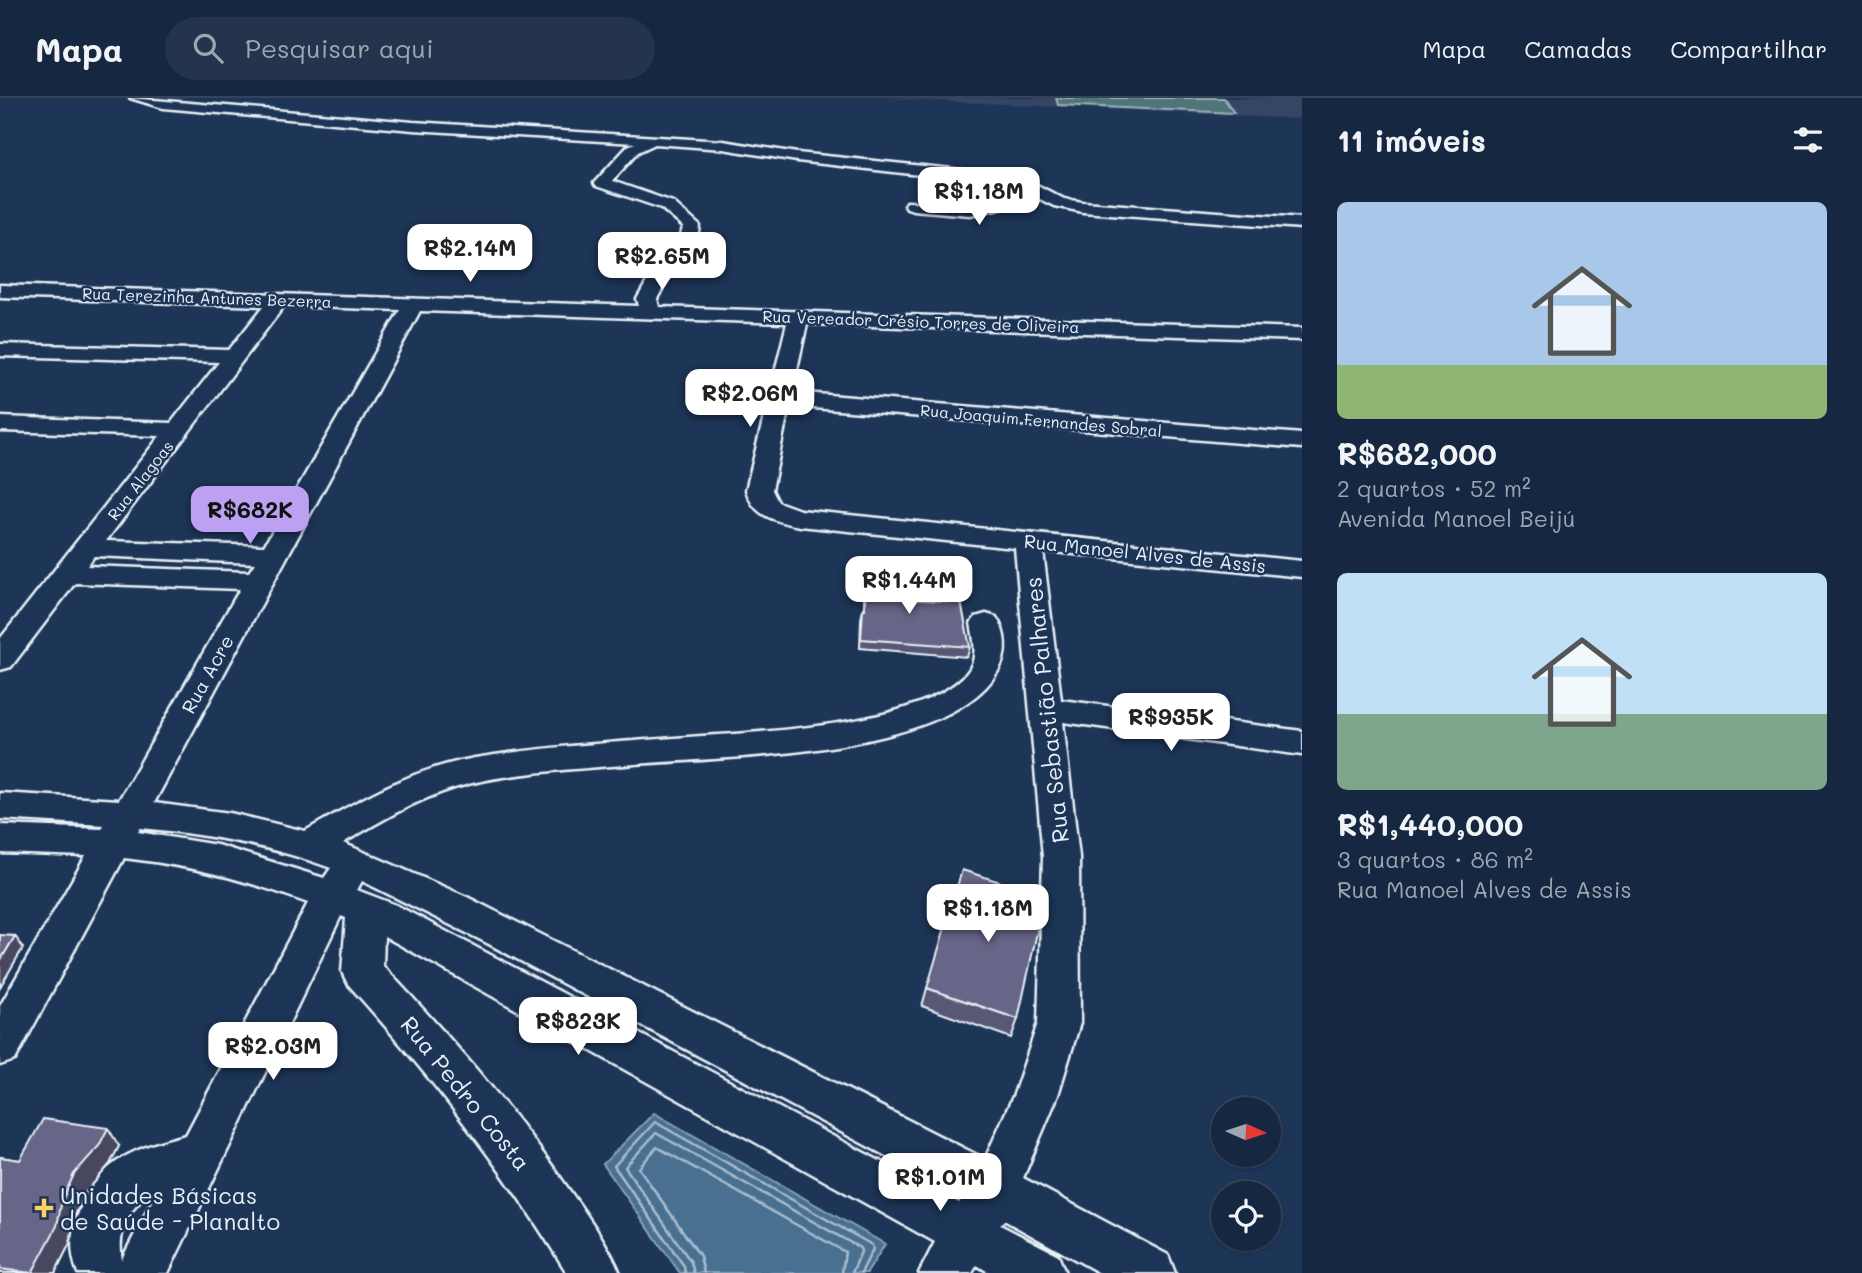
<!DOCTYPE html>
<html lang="pt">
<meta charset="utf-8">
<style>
:root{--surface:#162841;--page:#23344c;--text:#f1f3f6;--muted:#9ea6b1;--line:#35445a;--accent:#bca0f2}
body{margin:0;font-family:Mali,sans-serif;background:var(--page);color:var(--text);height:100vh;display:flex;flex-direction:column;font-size:26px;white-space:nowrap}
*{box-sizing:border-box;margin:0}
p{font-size:23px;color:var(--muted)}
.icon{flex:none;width:38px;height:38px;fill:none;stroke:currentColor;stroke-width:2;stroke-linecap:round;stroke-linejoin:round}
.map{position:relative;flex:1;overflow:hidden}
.details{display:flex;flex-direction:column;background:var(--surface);width:560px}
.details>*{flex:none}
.needle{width:46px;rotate:93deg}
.controls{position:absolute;left:1211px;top:999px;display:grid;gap:14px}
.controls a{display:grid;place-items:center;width:70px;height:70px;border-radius:50%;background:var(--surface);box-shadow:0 2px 5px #0004,0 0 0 2px var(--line);font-size:35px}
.price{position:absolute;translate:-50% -60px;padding:0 16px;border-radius:14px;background:#fff;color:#222;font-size:23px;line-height:46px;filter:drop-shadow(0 2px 4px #0008)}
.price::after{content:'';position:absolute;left:50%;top:42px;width:21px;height:16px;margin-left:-10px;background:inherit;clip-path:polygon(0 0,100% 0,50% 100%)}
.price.active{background:var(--accent);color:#111}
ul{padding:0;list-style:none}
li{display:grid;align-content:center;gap:14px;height:371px;padding:0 35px}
li span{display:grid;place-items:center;height:217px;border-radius:10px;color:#555}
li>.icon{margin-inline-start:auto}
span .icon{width:126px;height:126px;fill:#fffc;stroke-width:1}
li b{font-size:30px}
h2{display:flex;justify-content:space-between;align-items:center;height:84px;padding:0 35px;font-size:30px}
header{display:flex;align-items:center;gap:42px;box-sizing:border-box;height:98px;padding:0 35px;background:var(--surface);border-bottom:2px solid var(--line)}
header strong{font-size:33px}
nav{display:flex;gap:38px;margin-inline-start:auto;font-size:24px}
.search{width:490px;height:63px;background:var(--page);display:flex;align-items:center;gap:18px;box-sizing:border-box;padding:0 24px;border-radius:38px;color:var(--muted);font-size:26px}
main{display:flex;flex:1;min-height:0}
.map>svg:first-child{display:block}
.built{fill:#344466}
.green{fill:#4f7578;stroke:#9cb3b8;stroke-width:2}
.water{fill:#4a6f91;stroke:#89a3ba;stroke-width:2}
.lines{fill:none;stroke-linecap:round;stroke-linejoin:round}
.shore{stroke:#a9bdcf;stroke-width:2.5}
.minor-casing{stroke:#e8f1f8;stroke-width:5}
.minor{fill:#1d3557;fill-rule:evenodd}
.wall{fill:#595875;stroke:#e8f1f8;stroke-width:2}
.shaded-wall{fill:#49475f;stroke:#e8f1f8;stroke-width:2}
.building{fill:#686688;stroke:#e8f1f8;stroke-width:2}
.poi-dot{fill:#ffd166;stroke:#1d3557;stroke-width:2.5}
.labels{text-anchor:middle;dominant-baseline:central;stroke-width:5;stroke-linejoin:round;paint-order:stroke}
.far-street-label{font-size:16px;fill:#e8f1f8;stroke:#1d3557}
.street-label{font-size:19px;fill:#e8f1f8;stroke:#1d3557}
.near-street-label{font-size:23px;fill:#e8f1f8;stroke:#1d3557}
.near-poi-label{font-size:23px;fill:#e8f1f8;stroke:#1d3557;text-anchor:start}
</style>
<header>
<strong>Mapa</strong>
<div class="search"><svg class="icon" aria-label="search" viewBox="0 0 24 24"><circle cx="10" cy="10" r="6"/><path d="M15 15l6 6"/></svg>Pesquisar aqui</div>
<nav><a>Mapa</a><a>Camadas</a><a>Compartilhar</a></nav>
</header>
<main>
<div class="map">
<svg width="1302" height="1175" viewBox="0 0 1302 1175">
<rect width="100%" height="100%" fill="#1d3557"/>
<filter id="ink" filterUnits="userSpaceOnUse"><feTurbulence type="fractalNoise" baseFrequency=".0143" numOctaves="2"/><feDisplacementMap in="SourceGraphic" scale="14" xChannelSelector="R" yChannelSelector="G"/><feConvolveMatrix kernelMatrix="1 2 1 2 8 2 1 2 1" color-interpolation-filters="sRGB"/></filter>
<g filter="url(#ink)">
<path class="built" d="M877 0H1302V21Z"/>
<path class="green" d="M1056 0H1224L1234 15 1058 7Z"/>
<path class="water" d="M654 1015 885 1146 867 1175H680L603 1066Z"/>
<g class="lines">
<path class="shore" d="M685 1175 684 1168 614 1068 655 1024 872 1147 873 1151 861 1175
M694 1175 691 1164 625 1069 656 1035 860 1150 861 1154 852 1175
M704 1175 700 1158 639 1070 657 1049 845 1154 842 1175"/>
<defs>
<path id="minor" d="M130 0 413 24 723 43 797 55 991 75 1039 88 1064 101 1083 104 1302 120V130L1083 114 1054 108 1040 101 970 117 913 112 907 110 905 107 907 104 970 107 1027 94 990 85 797 63 723 51 655 46 638 54 612 83 673 104 700 128 696 153 667 182 657 201 659 209 1302 230V242L807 226 792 294 1302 336V350L789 308 772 392 778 404 800 412 1302 463V479L1043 453 1061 602 1302 633V657L1063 624 1079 759 1080 925 1058 997 1023 1080 1168 1157 1175 1175H1100L1004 1122 1000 1127 1058 1157 1065 1175H990L977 1167 972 1175H919L935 1144 384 838 383 868C449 938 513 1010 567 1089 586 1116 607 1144 620 1175H567C504 1071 429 976 348 886L342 874 346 820 341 818 168 1175H78C69 1153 71 1134 80 1112 101 1061 136 1050 186 1037L308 805C248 782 188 767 124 760L15 962 0 967V908L86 758 0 755V727L102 731 104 727 0 721V695L119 702 240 491 75 485 11 569 0 572V541L160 338 0 333V319L171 325 219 264 0 258V246L229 252 264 208 0 199V187L639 208 637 201 652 175 678 151 683 129 661 110 596 88 594 85 628 48 635 45 413 32 163 10ZM284 208 400 212 264 448 106 443ZM420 213 787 225 746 392C754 419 775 423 800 428L1015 450 1043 759 1038 925 1014 996 985 1061 467 799 343 745C386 720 423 697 472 685 525 673 581 671 635 666 725 659 949 658 998 573 1008 557 1007 535 996 519L986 516 976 519 971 525C974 542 979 561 966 576 917 631 747 634 675 640 608 645 541 649 475 660 411 671 360 702 305 733L230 715 154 705ZM94 458 255 465 249 474 87 468ZM140 730C205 736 270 747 331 770L324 780 217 747 138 734ZM362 783 487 845 963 1099 959 1105 396 807 357 792ZM159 1090 124 1157 122 1162C116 1131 131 1104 159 1090Z"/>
</defs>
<use href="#minor" class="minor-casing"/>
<use href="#minor" class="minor"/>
</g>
<path class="wall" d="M972 77 970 85 961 104 930 102 931 94Z
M865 475 905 501 970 549 967 559 860 550 861 521 863 511H864V485Z
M927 890 1018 921 1011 940 922 908Z
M119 1048 110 1066 86 1094 74 1119 70 1145 55 1175H0V1059L20 1062Z"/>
<path class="shaded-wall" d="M972 77 970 85 961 104 962 95Z
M15 838 23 850 0 889V863Z
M108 1030 119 1048 110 1066 86 1094 74 1119 70 1145 55 1175H32L62 1102 74 1076Z"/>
<path class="building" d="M943 74 972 77 962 95 931 94Z
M865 475 903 478 905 501 961 504 970 549 861 541 863 511H865Z
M962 772 1045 798 1018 921 927 890Z
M0 837 15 838 0 863Z
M43 1021 108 1030 99 1048 74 1076 62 1102 57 1128 32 1175 0 1171V1059L20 1062Z"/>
</g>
<path class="poi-dot" d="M40.5 1099.5h7v7h7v7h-7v7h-7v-7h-7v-7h7z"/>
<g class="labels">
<g class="far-street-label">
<text transform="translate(207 199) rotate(2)">Rua Terezinha Antunes Bezerra</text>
<text transform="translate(921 223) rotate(2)">Rua Vereador Crésio Torres de Oliveira</text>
<text transform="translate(1041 322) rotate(5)">Rua Joaquim Fernandes Sobral</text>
<text transform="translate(140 382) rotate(-52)">Rua Alagoas</text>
</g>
<g class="street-label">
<text transform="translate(1145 455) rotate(6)">Rua Manoel Alves de Assis</text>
<text transform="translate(207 576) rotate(-61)">Rua Acre</text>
</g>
<g class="near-street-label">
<text transform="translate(1046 612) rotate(-96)">Rua Sebastião Palhares</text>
<text transform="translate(466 995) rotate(51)">Rua Pedro Costa</text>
</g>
<g class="near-poi-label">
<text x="60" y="1097">Unidades Básicas<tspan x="60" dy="26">de Saúde - Planalto</tspan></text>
</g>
</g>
</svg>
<div class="controls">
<a><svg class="needle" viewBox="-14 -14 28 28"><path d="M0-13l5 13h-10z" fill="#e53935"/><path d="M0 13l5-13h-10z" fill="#9ea6b1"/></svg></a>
<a><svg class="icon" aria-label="locate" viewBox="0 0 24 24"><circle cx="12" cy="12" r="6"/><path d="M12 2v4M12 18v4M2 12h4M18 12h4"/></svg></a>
</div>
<b class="price" style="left:979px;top:129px">R$1.18M</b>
<b class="price" style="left:470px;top:186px">R$2.14M</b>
<b class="price" style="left:662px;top:194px">R$2.65M</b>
<b class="price" style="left:750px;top:331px">R$2.06M</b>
<b class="price active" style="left:250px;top:448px">R$682K</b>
<b class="price" style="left:909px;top:518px">R$1.44M</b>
<b class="price" style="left:1171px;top:655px">R$935K</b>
<b class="price" style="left:988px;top:846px">R$1.18M</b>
<b class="price" style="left:578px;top:959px">R$823K</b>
<b class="price" style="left:273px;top:984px">R$2.03M</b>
<b class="price" style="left:940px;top:1115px">R$1.01M</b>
</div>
<section class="details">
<h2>11 imóveis<svg class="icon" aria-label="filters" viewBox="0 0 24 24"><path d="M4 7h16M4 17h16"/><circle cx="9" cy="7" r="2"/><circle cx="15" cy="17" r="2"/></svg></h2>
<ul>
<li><span style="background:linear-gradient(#a9c7e8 75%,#8fb573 0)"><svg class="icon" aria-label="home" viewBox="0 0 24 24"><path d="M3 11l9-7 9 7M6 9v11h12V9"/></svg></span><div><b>R$682,000</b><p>2 quartos · 52 m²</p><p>Avenida Manoel Beijú</p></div></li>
<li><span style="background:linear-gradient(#bfe0f5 65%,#7fa58c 0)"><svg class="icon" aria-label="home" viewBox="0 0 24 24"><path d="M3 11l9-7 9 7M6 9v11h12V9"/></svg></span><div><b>R$1,440,000</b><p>3 quartos · 86 m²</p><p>Rua Manoel Alves de Assis</p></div></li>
</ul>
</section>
</main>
